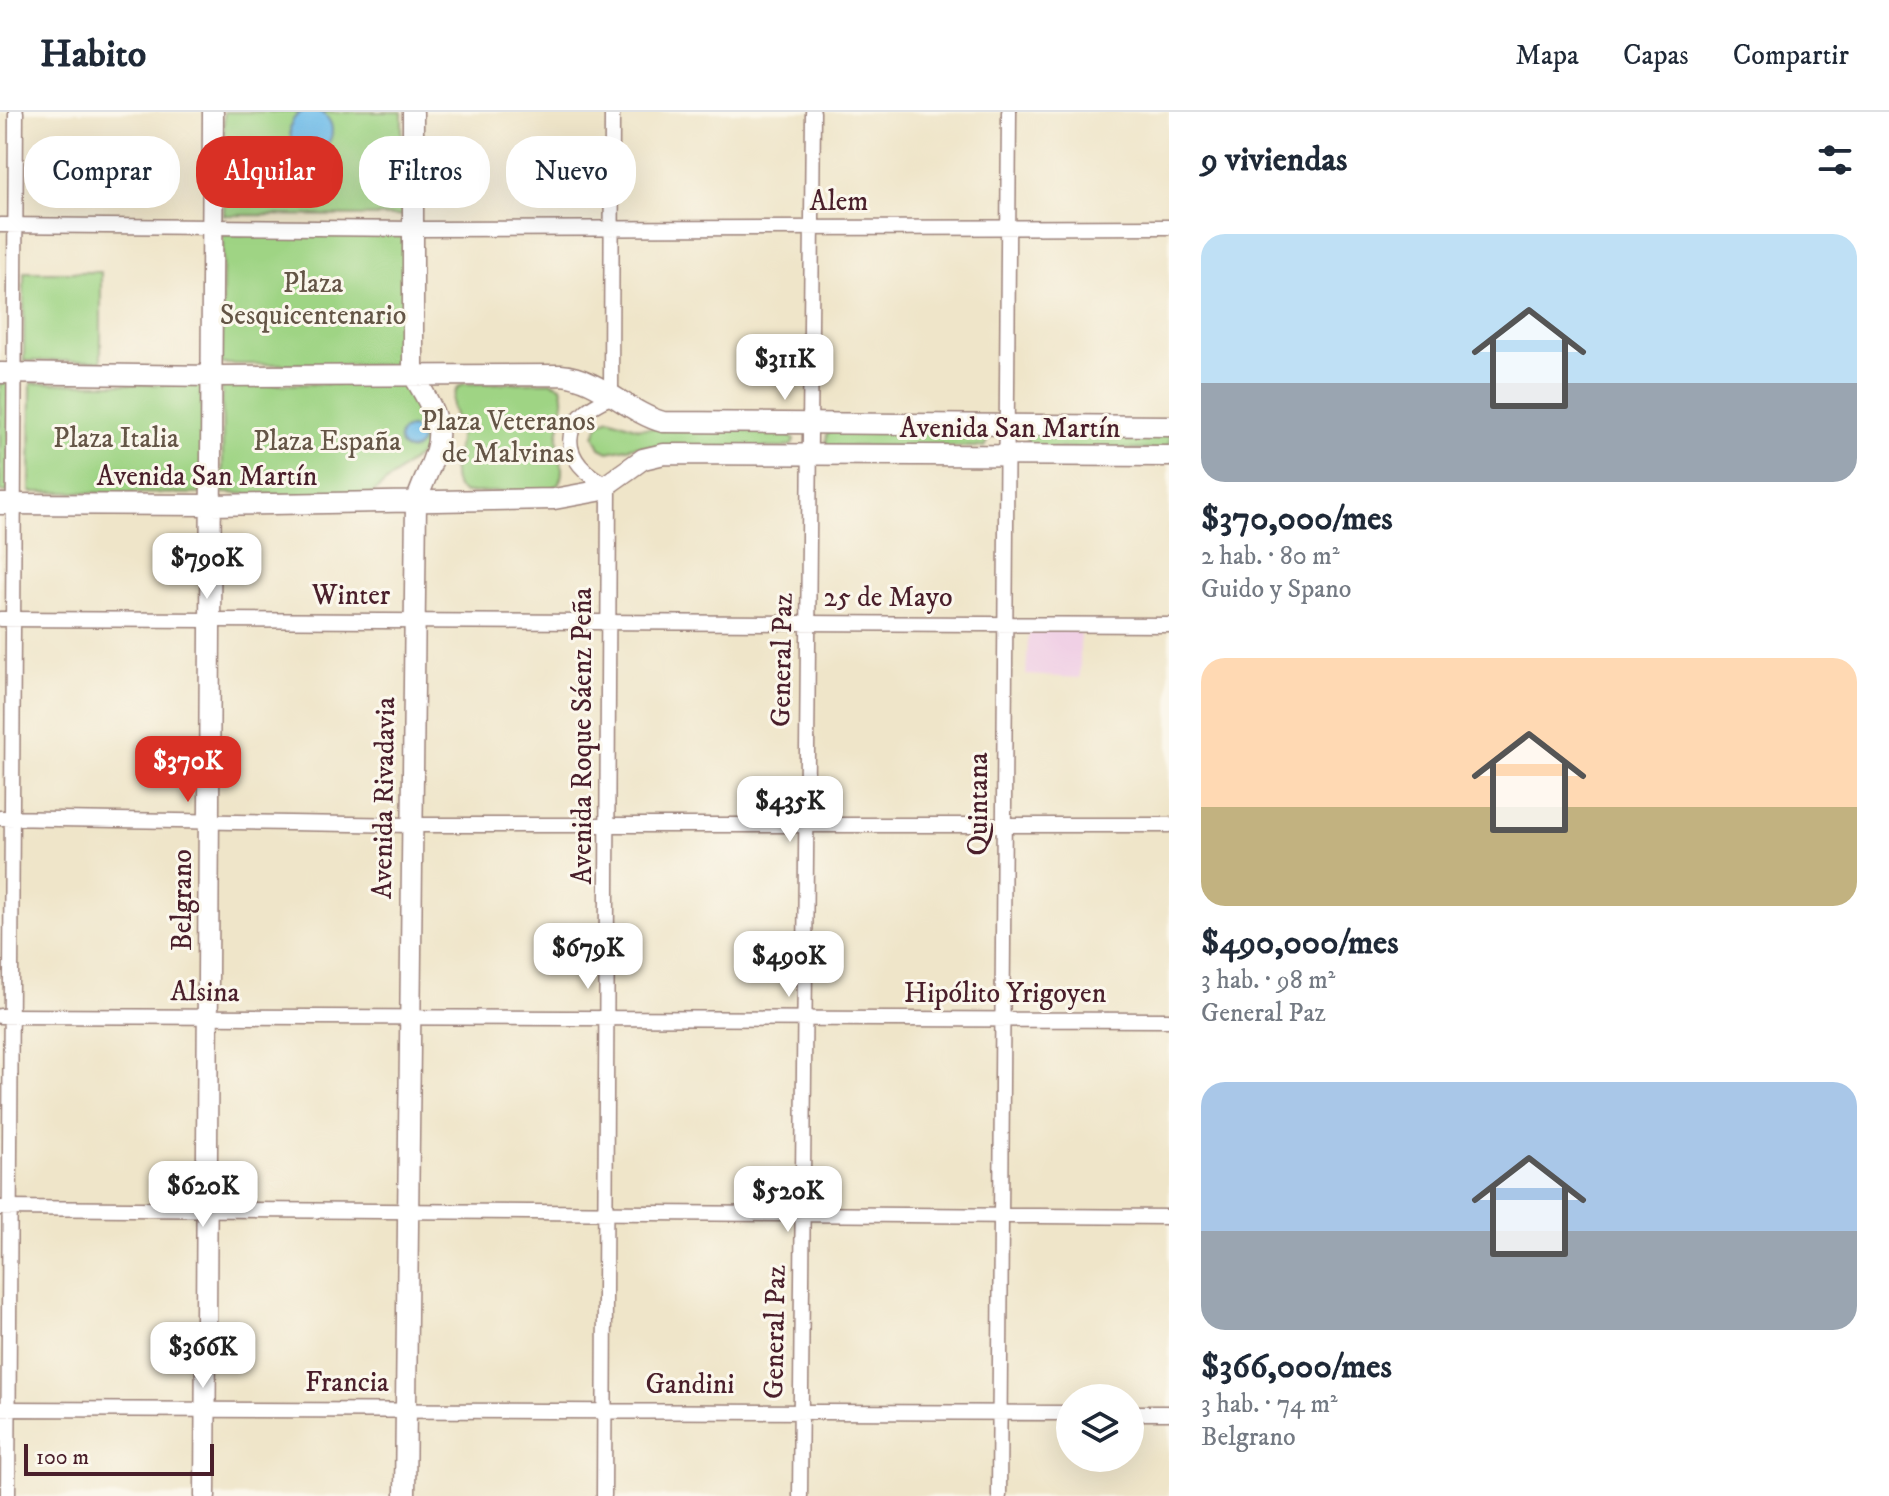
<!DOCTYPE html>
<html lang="es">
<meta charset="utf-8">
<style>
:root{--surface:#fff;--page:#f6f6f7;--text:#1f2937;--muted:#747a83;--line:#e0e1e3;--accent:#d93025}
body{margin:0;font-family:"IM FELL DW Pica",serif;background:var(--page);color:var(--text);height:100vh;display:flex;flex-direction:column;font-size:30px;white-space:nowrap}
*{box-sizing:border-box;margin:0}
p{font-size:26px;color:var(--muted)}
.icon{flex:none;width:44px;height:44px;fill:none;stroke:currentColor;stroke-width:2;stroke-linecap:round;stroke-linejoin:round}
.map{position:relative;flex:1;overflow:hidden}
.details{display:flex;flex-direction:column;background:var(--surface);width:720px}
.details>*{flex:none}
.guide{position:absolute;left:24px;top:24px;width:760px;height:72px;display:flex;gap:16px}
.tools{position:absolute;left:1056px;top:1272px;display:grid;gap:16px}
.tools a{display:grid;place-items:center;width:88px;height:88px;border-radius:50%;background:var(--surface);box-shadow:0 8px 32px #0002;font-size:40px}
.scale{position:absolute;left:24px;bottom:20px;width:190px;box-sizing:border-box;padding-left:8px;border:4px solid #4a1f2b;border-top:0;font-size:22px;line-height:28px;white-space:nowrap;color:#4a1f2b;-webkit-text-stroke:6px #fbf7ec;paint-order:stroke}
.price{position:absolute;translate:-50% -68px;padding:0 18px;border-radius:16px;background:#fff;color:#222;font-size:26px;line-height:52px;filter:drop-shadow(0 2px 4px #0008)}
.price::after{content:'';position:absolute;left:50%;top:48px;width:24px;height:18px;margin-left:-12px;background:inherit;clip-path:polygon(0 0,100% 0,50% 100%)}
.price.selected{background:var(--accent);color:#fff}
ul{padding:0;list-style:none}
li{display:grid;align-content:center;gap:16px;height:424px;padding:0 32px}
li span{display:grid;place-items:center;height:248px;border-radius:24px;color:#555}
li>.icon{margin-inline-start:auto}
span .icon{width:144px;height:144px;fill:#fffc;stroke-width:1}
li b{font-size:34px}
h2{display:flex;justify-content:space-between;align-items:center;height:96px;padding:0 32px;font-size:34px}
.chip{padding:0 28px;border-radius:32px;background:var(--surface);box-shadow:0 8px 32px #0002;font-size:28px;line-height:72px}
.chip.selected{background:var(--accent);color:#fff}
header{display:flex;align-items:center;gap:48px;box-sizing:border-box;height:112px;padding:0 40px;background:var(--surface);border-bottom:2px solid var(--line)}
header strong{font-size:38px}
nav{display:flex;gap:44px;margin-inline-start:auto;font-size:28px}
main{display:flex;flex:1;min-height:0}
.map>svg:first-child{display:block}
.built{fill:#f0d0e5}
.green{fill:#9fd484;stroke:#747a58;stroke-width:2}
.water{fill:#70bdea;stroke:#5d6e8a;stroke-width:2}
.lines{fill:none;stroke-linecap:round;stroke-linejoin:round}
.minor-casing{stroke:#9c827a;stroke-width:17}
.secondary-casing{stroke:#9c827a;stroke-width:23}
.minor{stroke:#fff;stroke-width:14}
.secondary{stroke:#fff;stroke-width:20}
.labels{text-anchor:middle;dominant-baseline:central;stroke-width:6;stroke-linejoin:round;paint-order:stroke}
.street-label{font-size:28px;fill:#4a1f2b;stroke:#fbf7ec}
.park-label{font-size:28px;fill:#645546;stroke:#fbf7ec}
</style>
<header>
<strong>Habito</strong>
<nav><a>Mapa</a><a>Capas</a><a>Compartir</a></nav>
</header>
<main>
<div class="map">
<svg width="1169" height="1384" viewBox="0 0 1169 1384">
<rect width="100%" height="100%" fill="#fbf7ec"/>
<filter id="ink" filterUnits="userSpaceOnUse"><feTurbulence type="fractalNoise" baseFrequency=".0125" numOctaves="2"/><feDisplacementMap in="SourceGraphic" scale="16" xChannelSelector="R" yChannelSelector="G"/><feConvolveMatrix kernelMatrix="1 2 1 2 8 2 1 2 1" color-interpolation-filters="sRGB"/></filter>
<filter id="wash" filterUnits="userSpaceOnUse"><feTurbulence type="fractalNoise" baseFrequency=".006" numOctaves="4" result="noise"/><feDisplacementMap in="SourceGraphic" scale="32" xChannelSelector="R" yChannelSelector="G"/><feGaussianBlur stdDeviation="1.8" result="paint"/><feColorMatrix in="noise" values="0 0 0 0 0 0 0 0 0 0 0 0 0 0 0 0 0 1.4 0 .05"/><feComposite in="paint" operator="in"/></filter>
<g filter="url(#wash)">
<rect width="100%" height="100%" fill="#efe5c9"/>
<path class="built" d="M1029 512H1080V566L1026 563Z"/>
<path class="green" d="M224 0H402V104L224 103Z
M223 122 404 123 403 253 222 252Z
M24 160H101V249H24Z
M0 270H9L8 380H0Z
M551 270 561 274C567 293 560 306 558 324 556 342 568 355 558 373L547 378 465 381 457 376C447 350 462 337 459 319 456 299 448 298 457 276L463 272Z
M31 271 202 273V382L30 380Z
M401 271 428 316 429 335 372 382 366 386 223 381 222 273Z
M609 306 638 316 784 318 794 328 792 333 782 336 636 334 608 340 600 336 594 323 600 311Z
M833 319 983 321 987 330 984 335 826 334 827 321Z
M1169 320V338L1032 336 1027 327 1028 321Z"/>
<path class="water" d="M290 19a21 21 0 1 1 42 0a21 21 0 1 1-42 0Z
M399 327a11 11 0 1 1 22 0a11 11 0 1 1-22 0Z"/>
</g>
<g filter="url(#ink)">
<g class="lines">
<defs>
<path id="minor" d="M0 113 413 117 1169 115
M0 507 1169 513
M0 706 411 713H1169
M0 904 1169 908
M0 1096 1169 1105
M0 1297 1070 1301
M1130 1301H1169
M8 1384 16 0
M604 1384 609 374C557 350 557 306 611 285L612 0
M800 1384 813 0
M999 1384 1009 0"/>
<path id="secondary" d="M0 261 212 264 561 263C599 266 627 300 663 310L1169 314
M0 392 212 393 554 387 598 379 643 347 664 342 1169 344
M205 1384 213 0
M405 1384 416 390C440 326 452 326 413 263V0"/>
</defs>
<use href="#minor" class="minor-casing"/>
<use href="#secondary" class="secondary-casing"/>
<use href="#minor" class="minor"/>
<use href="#secondary" class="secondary"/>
</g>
</g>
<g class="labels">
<g class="street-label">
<text x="839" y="89">Alem</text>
<text x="1010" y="316">Avenida San Martín</text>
<text x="207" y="364">Avenida San Martín</text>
<text x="351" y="483">Winter</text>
<text x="888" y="485">25 de Mayo</text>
<text transform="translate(782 548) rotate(-89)">General Paz</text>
<text transform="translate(582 624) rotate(-90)">Avenida Roque Sáenz Peña</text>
<text transform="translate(384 686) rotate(-89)">Avenida Rivadavia</text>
<text transform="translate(978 692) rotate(-90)">Quintana</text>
<text transform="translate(182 788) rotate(-90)">Belgrano</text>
<text transform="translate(205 880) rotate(1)">Alsina</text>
<text x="1005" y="881">Hipólito Yrigoyen</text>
<text transform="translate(775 1220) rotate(-89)">General Paz</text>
<text x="347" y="1270">Francia</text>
<text x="690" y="1272">Gandini</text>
</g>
<g class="park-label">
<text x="313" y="171">Plaza<tspan x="313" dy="32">Sesquicentenario</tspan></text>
<text x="508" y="309">Plaza Veteranos<tspan x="508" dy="32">de Malvinas</tspan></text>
<text x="116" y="326">Plaza Italia</text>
<text x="327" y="329">Plaza España</text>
</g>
</g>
</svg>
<div class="tools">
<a><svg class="icon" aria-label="layers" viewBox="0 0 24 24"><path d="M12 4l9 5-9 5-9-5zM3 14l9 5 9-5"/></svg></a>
</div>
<div class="scale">100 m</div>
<b class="price" style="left:785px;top:290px">$311K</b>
<b class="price" style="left:207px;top:489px">$790K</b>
<b class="price selected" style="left:188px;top:692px">$370K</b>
<b class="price" style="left:790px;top:732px">$435K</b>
<b class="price" style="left:588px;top:879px">$679K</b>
<b class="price" style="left:789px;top:887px">$490K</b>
<b class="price" style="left:203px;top:1117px">$620K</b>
<b class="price" style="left:788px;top:1122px">$520K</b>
<b class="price" style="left:203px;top:1278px">$366K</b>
<div class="guide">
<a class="chip">Comprar</a>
<a class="chip selected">Alquilar</a>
<a class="chip">Filtros</a>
<a class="chip">Nuevo</a>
</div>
</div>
<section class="details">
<h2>9 viviendas<svg class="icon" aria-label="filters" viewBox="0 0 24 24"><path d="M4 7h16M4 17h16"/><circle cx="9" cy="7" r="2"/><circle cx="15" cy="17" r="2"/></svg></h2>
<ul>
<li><span style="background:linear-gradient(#bfe0f5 60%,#9aa5b1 0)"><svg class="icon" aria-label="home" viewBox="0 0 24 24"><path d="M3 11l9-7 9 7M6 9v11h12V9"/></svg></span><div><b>$370,000/mes</b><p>2 hab. · 80 m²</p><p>Guido y Spano</p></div></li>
<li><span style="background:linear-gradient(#ffd9b3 60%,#c2b280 0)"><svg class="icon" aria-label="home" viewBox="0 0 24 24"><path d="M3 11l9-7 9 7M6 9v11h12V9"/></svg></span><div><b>$490,000/mes</b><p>3 hab. · 98 m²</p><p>General Paz</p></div></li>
<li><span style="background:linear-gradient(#a9c7e8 60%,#9aa5b1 0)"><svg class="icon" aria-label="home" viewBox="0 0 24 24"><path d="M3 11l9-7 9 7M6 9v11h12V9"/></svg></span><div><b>$366,000/mes</b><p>3 hab. · 74 m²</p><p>Belgrano</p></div></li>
</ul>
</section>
</main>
